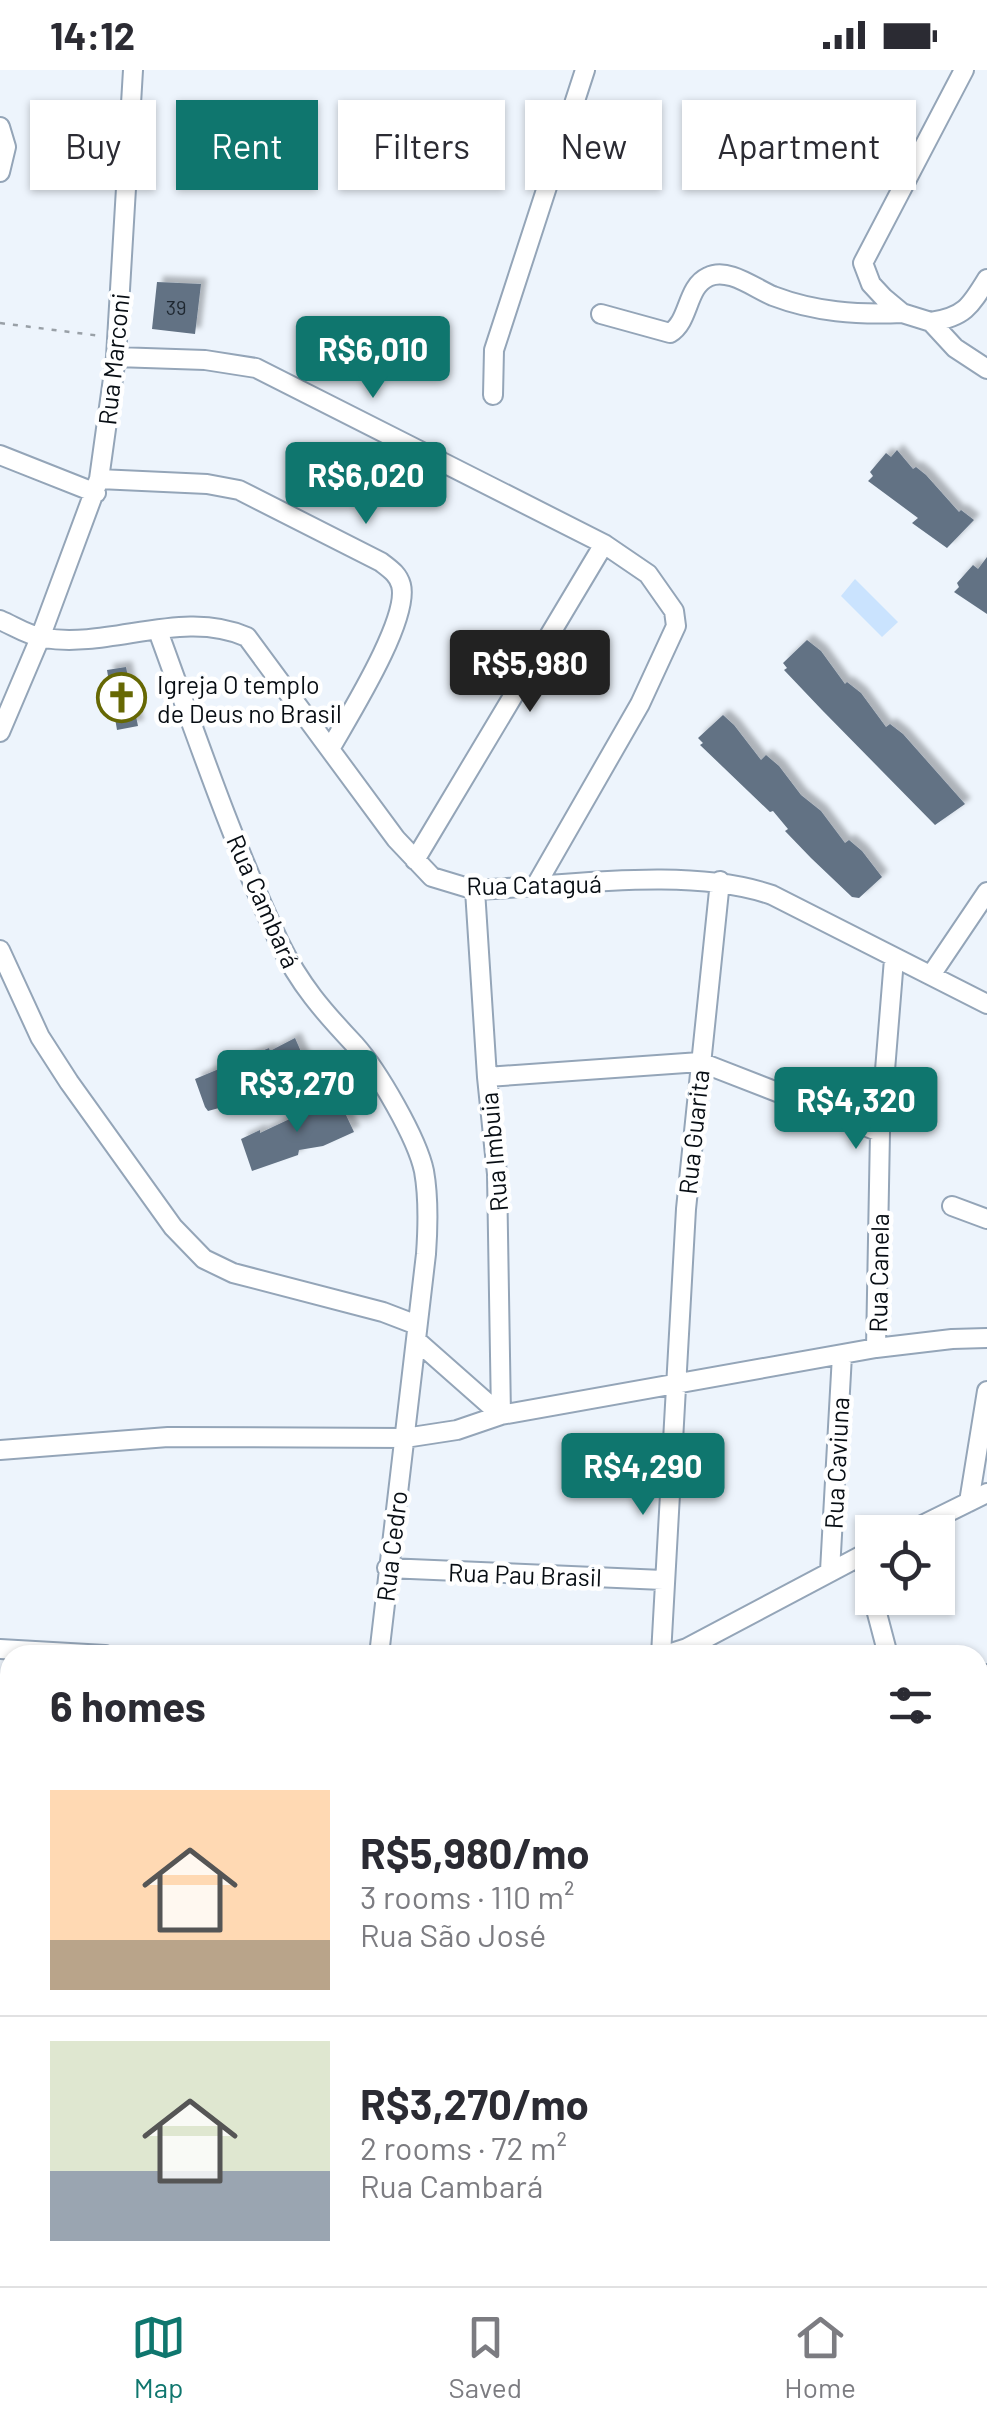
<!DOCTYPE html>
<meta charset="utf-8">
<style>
:root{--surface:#fff;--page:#f2f2f3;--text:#2b2b33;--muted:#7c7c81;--line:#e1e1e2;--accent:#0f766e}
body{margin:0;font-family:Barlow,sans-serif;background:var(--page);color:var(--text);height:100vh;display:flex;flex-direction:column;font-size:38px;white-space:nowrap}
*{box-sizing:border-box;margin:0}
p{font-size:32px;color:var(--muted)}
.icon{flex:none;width:55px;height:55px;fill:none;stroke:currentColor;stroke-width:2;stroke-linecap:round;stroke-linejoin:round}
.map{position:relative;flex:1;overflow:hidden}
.drawer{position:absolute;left:0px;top:1575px;width:988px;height:642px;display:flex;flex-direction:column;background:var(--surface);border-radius:30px 30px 0 0;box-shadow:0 2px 8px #0004}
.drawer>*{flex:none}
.top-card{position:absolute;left:30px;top:30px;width:928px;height:90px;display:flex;gap:20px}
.fabs{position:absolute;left:855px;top:1445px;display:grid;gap:20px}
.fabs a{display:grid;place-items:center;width:100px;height:100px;border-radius:0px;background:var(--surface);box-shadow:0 2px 8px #0004;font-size:50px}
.price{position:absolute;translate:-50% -85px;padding:0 22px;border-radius:10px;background:var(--accent);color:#fff;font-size:32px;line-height:65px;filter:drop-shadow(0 2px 5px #0008)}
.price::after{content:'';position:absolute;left:50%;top:60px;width:30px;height:22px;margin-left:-15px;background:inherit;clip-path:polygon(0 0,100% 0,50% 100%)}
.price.active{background:#222;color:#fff}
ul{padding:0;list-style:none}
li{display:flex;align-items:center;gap:30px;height:250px;padding:0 50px}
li+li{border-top:2px solid var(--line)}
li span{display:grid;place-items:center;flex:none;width:280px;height:200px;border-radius:0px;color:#555}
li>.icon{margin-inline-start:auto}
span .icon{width:120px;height:120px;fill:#fffc;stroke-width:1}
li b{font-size:42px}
h2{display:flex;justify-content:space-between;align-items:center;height:120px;padding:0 50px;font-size:42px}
.chip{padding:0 35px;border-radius:0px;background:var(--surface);box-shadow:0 2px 8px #0004;font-size:35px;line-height:90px}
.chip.active{background:var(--accent);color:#fff}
.status{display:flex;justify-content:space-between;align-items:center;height:70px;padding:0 50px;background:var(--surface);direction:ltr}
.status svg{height:28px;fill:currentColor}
.menu{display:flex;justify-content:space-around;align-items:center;height:140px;border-top:2px solid var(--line);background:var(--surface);font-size:28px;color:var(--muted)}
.menu a{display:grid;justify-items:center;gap:5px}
.menu .active{color:var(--accent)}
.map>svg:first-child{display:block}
.green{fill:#cae3fe}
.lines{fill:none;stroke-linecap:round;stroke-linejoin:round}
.stream{stroke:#a8cef6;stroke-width:5}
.building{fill:#627284;filter:url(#shadow)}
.minor-casing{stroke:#94a5b8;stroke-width:22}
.path{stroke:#99a0a7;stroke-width:2.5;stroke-dasharray:5 8;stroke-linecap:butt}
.minor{stroke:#fff;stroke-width:18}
.labels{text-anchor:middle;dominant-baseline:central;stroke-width:9;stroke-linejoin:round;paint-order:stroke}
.number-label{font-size:20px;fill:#1e2730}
.street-label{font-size:25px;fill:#080e14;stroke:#fff}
.poi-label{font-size:25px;fill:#080e14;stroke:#fff;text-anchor:start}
</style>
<div class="status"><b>14:12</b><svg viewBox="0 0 49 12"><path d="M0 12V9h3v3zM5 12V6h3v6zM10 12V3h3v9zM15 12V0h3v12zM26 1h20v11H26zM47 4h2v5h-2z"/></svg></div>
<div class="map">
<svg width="987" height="2216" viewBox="0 0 987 2216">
<defs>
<filter id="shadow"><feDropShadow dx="6" dy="-6" stdDeviation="2.5" flood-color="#0004"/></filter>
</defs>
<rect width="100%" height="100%" fill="#edf4fc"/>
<path class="green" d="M855 509 898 552 882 567 841 526Z"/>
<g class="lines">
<path class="stream" d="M978 2123 987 2104
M954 2216 956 2208"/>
</g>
<path class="building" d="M157 212 201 214 195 264 152 259Z
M897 380 913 399 916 397 926 405 959 442 961 440 974 450 947 478 912 453 918 448 868 411 873 406 870 402 886 383 891 387Z
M987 487V544L954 522 959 517 957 513 973 495 978 499Z
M807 570 821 581 845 614 847 612 861 623 886 657 890 654 903 664 965 734 935 755 822 640 784 600 787 598 783 593Z
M126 597 138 656 117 660 107 600Z
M723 645 734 655 761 690 766 685 779 696 801 725 821 741 845 773 849 770 862 781 882 807 859 828 852 827 811 788 785 761 788 759 773 741 770 742 700 675 703 673 698 668Z
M295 968 310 1002 280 1016 253 1021 252 1025 230 1035 208 1041 205 1037 195 1009 269 978 270 981Z
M338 1028 354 1062 323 1076 299 1080 298 1085 252 1101 241 1069 260 1060V1063L313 1038V1041Z"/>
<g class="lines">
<defs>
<path id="minor" d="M964 0 863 193 871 214 884 228 902 243 931 252 955 278 987 299
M0 57 6 77 0 102
M601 244 670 263C690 251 686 217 708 207 728 197 754 218 773 226 815 242 857 245 902 243
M931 252C964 247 970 237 987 209
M116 287 205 290 256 298 604 474 648 504 674 541 676 556 640 634 535 817
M493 325 494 280 585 0
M0 385 96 423
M99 409 207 414 239 420 381 492C390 499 398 504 401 515 410 549 348 647 330 679
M0 550C14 556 29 566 44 568 111 579 183 538 247 567L396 769 432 807 475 820C565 816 688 796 772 825L987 934
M158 561C196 665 232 771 279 872 300 915 323 941 355 975 378 1001 417 1068 424 1101 429 1129 428 1156 426 1184L379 1585
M0 662 40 568 99 409 116 287 133 0
M415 790 604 474
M475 820 487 1007 497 1104 501 1345
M0 880 40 967 69 1012 173 1157 204 1189 233 1203 383 1242 417 1255
M931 905 987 822
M487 1007 700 992 880 1062
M952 1136 987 1149
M416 1270 501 1345
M876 1278 880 1062 894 889
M0 1380 168 1367 405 1368 457 1360 501 1345 876 1278 952 1269 987 1268
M969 1432 987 1321
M908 1462 987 1423
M862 1485 872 1526
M387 1498 663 1510
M830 1501 842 1285
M873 1528 888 1585
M0 1579 105 1585
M661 1585 686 1139 720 811
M665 1585 687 1578 872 1480
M978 1625 987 1604
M978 1647H987
M978 2015 987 1996
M114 2216 115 2208
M227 2216 228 2208
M385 2216 393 2208
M590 2216 591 2208"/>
</defs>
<use href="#minor" class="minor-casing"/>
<path class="path" d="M0 253 101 266"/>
<use href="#minor" class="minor"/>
</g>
<defs>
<symbol id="church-ring" viewBox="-11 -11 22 22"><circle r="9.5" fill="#fff" stroke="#666804" stroke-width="1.5"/><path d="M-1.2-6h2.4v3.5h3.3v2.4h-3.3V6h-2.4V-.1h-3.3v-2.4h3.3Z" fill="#666804"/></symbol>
</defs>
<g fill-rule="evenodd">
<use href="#church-ring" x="94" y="600" width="55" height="55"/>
</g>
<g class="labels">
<g class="number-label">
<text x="176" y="237">39</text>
</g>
<g class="street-label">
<text transform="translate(113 289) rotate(-84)">Rua Marconi</text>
<text transform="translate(534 814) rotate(-1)">Rua Cataguá</text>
<text transform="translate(264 831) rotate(66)">Rua Cambará</text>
<text transform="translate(693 1062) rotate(-84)">Rua Guarita</text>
<text transform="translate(493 1082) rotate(-95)">Rua Imbuia</text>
<text transform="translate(878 1203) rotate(-89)">Rua Canela</text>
<text transform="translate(836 1393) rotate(-87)">Rua Caviuna</text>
<text transform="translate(391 1476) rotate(-83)">Rua Cedro</text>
<text transform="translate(525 1504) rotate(2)">Rua Pau Brasil</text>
</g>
<g class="poi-label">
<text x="157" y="614">Igreja O templo<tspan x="157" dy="29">de Deus no Brasil</tspan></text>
</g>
</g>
</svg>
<div class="fabs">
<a><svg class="icon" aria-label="locate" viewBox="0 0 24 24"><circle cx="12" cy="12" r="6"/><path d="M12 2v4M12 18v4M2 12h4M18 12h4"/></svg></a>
</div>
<b class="price" style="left:373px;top:331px">R$6,010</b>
<b class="price" style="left:366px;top:457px">R$6,020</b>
<b class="price active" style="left:530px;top:645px">R$5,980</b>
<b class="price" style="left:297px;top:1065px">R$3,270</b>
<b class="price" style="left:856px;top:1082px">R$4,320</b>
<b class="price" style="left:643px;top:1448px">R$4,290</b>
<div class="top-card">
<a class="chip">Buy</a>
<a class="chip active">Rent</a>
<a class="chip">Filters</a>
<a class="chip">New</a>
<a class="chip">Apartment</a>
</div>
<section class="drawer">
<h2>6 homes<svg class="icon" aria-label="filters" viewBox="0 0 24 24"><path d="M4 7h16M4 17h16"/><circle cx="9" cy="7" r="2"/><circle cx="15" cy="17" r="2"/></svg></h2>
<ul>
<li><span style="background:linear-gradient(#ffd9b3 75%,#b9a48a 0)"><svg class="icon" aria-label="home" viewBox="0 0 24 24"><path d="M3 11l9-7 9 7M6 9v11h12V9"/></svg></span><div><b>R$5,980/mo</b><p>3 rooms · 110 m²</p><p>Rua São José</p></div></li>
<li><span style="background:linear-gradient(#dfe7d0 65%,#9aa5b1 0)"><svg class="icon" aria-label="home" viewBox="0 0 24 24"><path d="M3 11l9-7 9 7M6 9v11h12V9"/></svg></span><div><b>R$3,270/mo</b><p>2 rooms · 72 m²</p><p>Rua Cambará</p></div></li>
</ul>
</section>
</div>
<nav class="menu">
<a class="active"><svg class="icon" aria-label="map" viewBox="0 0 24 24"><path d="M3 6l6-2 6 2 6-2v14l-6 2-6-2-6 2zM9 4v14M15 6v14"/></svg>Map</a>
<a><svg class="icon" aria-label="saved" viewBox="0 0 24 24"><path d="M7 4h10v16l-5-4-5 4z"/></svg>Saved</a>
<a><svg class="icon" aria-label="home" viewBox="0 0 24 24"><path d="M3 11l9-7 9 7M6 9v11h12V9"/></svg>Home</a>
</nav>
